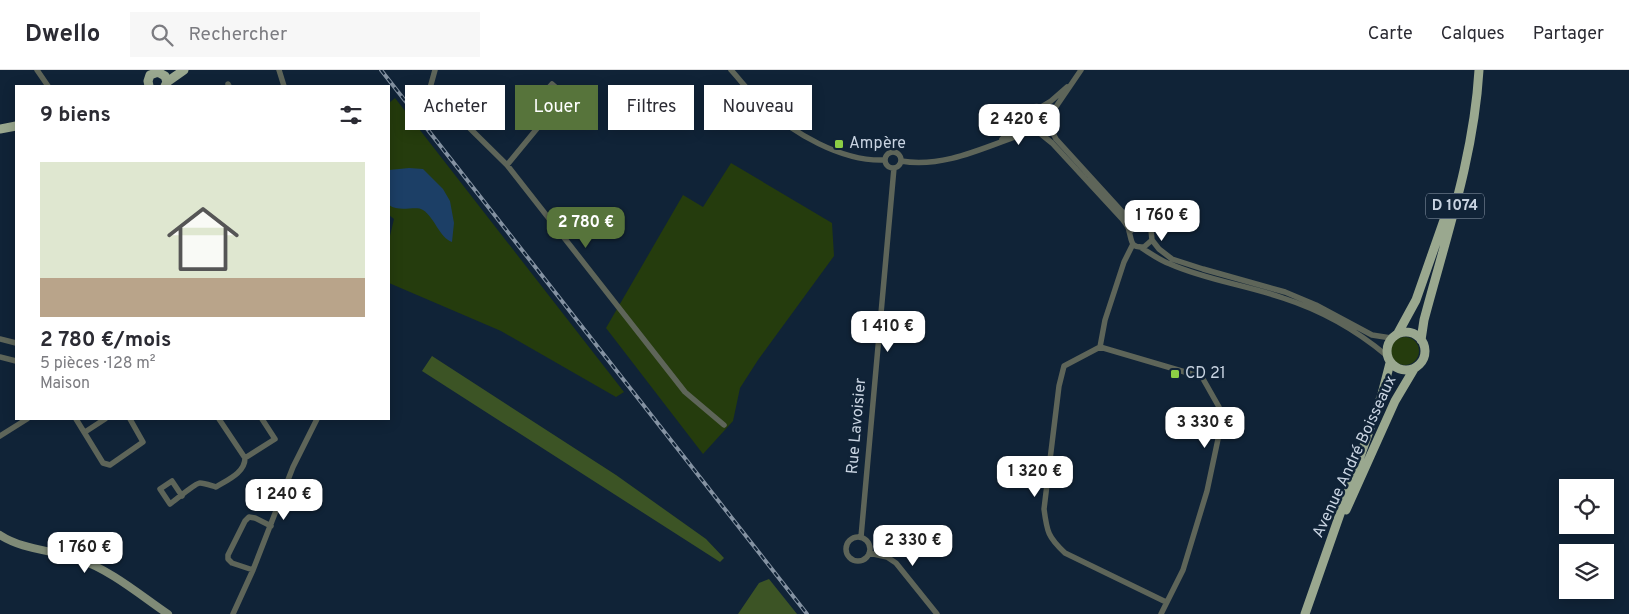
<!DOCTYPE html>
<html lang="fr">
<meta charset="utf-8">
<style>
:root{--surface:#fff;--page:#f7f7f7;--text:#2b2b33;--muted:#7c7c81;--line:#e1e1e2;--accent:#57743b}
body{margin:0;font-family:Overpass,sans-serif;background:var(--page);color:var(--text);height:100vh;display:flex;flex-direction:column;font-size:19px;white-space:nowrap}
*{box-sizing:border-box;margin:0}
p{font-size:16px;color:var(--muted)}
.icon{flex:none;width:28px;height:28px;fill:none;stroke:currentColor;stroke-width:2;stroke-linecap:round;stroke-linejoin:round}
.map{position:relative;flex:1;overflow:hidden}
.side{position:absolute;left:15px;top:15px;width:375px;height:335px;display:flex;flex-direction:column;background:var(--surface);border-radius:0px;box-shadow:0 2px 12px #0003}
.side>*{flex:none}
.hud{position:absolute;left:405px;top:15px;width:475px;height:45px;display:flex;gap:10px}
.fabs{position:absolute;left:1559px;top:409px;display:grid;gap:10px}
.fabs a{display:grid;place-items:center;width:55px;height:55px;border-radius:0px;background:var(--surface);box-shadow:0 2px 12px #0003;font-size:25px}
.price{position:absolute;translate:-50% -42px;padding:0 11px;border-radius:10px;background:#fff;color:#222;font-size:16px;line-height:32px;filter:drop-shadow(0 1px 2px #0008)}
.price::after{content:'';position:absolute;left:50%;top:30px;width:15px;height:11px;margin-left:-8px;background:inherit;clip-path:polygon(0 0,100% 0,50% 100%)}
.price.current{background:var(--accent);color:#fff}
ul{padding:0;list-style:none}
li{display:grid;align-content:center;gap:10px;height:265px;padding:0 25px}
li span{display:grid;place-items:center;height:155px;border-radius:0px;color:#555}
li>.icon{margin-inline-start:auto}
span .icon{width:90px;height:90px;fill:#fffc;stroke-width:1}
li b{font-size:21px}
h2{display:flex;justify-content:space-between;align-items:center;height:60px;padding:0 25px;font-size:21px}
.pill{padding:0 18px;border-radius:0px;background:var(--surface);box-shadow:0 2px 12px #0003;font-size:18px;line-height:45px}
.pill.current{background:var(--accent);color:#fff}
header{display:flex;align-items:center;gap:30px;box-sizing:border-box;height:70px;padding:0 25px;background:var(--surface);border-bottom:1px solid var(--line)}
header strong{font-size:24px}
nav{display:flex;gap:28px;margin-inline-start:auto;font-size:18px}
.search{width:350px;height:45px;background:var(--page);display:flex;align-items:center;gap:12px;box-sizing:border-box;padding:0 18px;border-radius:0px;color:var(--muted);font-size:19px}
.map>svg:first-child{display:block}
.green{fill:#253c0d}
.forest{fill:#3c5425}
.water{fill:#1c3f66}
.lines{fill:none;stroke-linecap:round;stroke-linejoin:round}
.minor{stroke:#5e6559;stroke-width:5.5}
.secondary{stroke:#808b77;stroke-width:8}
.primary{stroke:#9aa88f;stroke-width:9}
.rail-casing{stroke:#8492a2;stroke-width:4}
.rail{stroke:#102337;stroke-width:2;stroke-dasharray:5.5;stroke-linecap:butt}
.poi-dot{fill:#8cce45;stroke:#102337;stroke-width:2}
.labels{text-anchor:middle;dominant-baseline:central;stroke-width:5;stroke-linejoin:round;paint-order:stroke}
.shield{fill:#102337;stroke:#919eae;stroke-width:1}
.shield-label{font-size:15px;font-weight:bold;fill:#c8d3e1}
.poi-label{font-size:16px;fill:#c8d3e1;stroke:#102337;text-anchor:start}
.street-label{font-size:16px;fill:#c8d3e1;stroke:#102337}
</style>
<header>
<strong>Dwello</strong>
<div class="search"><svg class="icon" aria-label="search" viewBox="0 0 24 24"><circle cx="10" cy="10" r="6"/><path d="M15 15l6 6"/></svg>Rechercher</div>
<nav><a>Carte</a><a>Calques</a><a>Partager</a></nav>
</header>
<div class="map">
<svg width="1629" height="544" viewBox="0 0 1629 544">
<rect width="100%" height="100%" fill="#102337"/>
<path class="green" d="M395 28 624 322 616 327 501 261 389 213V170L394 149 389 145V33Z
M731 93 832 153 834 186 758 290 740 318 733 351 703 384 606 258 683 125 703 137Z
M1391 281a14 14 0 1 1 28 0a14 14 0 1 1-28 0Z"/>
<path class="forest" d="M432 286 616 405 706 469 724 488 720 492 422 301Z
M769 509 797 544H738L759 513Z"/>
<path class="water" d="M409 98 423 99 443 119 450 131 454 153 452 172C439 167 435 148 423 140 416 135 400 143 389 135V100Z"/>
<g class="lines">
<path class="minor" d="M37 0 48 16
M279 0 284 16
M435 0 430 18 431 20 507 95 685 322 724 355
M731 0C741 11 751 24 762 34 792 63 842 92 885 90
M228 14 229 16
M1041 37 1051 31 1067 17
M1049 47 1081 0
M1048 54 1056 69 1128 148 1138 155
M1036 60 1046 56 1049 47 1044 38C1031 33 1022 42 1027 55L1036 60 1052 73 1123 150C1125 153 1129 157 1129 161 1132 171 1130 178 1144 177L1152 170 1151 160 1144 154 1135 156 1130 162
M1002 69 1025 49
M885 90a8 8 0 1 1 16 0a8 8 0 1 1-16 0Z
M901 91C948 99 992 73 1035 60
M507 95 544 50 541 47 560 21 552 14 544 23 552 30
M1152 170 1159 179 1172 189 1203 199 1285 222 1316 235 1372 265 1391 268
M1140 177C1150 183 1159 190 1170 194 1206 210 1246 215 1283 228 1320 240 1356 260 1386 285
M0 269 16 273
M1100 277 1202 307 1219 337 1221 355 1207 421 1183 500 1161 544
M1100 277 1064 296 1059 316 1044 439C1047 462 1048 467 1065 483L1166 532
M1100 277 1105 250 1124 192 1133 174
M0 287 16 291
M76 349 103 393 110 395 143 372 130 349
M219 349 245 388
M85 362 105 349
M0 366 27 349
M245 388 275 369 262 349
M182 426 172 411 160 419 170 434C176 430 195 413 200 413 205 413 212 416 216 417 227 410 245 403 245 388
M861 467 894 98
M846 479a12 12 0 1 1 24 0a12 12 0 1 1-24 0Z
M869 483 887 487 896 493 937 544
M253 500 232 493 228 489V485L245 451 249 447 255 448 271 456
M233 544 253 500 293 397 317 349"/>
<path class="secondary" d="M0 465C23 480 53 480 78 489 111 500 140 525 168 544"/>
<path class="primary" d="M167 12 184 0
M149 16 148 11 150 5 158 2 165 6 167 12 165 16
M0 59 16 56
M1387 281a19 19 0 1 1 38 0a19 19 0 1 1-38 0Z
M1398 263 1416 230 1450 133
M1421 270 1424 250C1446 167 1474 86 1479 0
M1346 440 1395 331 1414 299
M1305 544 1382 324 1390 293"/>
<defs>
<path id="rail" d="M381 0 807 544"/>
</defs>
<use href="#rail" class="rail-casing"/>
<use href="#rail" class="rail"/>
</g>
<g class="poi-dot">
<rect x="834" y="69" width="10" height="10" rx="2.5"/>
<rect x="1170" y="299" width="10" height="10" rx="2.5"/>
</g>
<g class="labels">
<rect class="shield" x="1426" y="123.5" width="58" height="25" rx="4"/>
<g class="shield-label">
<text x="1455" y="136">D 1074</text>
</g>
<g class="poi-label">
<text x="849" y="74">Ampère</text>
<text x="1185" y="304">CD 21</text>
</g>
<g class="street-label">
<text transform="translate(857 356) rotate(-85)">Rue Lavoisier</text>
<text transform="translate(1355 387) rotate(-65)">Avenue André Boisseaux</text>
</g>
</g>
</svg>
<div class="fabs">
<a><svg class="icon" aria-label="locate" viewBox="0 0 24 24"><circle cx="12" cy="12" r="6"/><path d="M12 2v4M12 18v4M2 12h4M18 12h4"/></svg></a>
<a><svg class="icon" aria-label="layers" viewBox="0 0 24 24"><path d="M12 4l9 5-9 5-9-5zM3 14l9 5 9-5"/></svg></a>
</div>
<b class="price" style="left:1019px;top:76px">2 420 €</b>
<b class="price" style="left:1162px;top:172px">1 760 €</b>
<b class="price current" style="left:586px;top:179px">2 780 €</b>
<b class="price" style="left:888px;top:283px">1 410 €</b>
<b class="price" style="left:1205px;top:379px">3 330 €</b>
<b class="price" style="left:1035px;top:428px">1 320 €</b>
<b class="price" style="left:284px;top:451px">1 240 €</b>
<b class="price" style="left:913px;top:497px">2 330 €</b>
<b class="price" style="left:85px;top:504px">1 760 €</b>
<div class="hud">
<a class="pill">Acheter</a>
<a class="pill current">Louer</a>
<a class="pill">Filtres</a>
<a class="pill">Nouveau</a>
</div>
<section class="side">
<h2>9 biens<svg class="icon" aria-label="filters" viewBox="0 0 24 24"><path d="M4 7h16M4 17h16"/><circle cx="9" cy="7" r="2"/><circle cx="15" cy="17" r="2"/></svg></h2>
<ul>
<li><span style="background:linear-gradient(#dfe7d0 75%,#b9a48a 0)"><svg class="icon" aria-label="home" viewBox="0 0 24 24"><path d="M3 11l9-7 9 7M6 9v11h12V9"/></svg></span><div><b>2 780 €/mois</b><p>5 pièces · 128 m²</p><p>Maison</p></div></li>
</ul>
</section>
</div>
